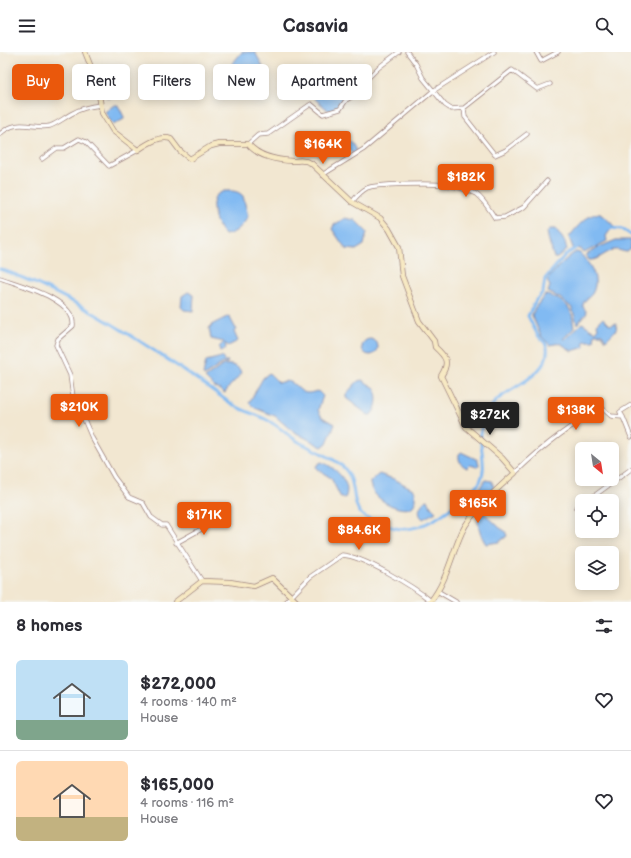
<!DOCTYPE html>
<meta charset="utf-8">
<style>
:root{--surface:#fff;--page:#f2f2f3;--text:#2b2b33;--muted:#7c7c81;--line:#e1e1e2;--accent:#ea580c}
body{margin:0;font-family:"Balsamiq Sans",sans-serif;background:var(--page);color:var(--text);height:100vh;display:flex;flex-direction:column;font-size:15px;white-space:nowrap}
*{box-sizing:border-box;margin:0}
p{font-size:13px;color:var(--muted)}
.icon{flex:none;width:22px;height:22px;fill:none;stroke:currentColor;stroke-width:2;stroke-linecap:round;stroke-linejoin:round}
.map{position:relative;height:550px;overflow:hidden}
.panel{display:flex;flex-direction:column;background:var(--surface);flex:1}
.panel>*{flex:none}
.top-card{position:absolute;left:12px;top:12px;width:400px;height:36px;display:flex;gap:8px}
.needle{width:26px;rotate:150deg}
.tools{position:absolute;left:575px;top:390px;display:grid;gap:8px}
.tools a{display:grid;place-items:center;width:44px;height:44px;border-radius:6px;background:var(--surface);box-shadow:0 2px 10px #0003;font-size:20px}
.price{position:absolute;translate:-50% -34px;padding:0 9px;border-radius:4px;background:var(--accent);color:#fff;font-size:13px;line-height:26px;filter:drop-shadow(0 1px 2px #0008)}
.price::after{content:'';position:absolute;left:50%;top:24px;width:12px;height:9px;margin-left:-6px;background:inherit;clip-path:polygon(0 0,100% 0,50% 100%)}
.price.selected{background:#222;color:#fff}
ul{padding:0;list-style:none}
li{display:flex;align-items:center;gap:12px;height:100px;padding:0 16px}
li+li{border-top:1px solid var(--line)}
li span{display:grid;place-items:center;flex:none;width:112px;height:80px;border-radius:6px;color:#555}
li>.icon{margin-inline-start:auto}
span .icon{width:48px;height:48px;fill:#fffc;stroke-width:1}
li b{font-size:17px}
h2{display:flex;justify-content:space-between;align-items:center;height:48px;padding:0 16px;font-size:17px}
.tag{padding:0 14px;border-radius:6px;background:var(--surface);box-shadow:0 2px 10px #0003;font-size:14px;line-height:36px}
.tag.selected{background:var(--accent);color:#fff}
header{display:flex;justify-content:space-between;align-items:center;height:52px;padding:0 16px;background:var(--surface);font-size:18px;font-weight:600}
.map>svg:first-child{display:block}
.water{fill:#81baf2;stroke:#666c8e}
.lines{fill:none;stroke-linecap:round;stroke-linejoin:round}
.canal{stroke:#81baf2;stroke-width:3}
.street-casing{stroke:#9e837e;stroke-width:5}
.secondary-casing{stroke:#9e837e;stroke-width:6}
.street{stroke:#fff;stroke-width:3.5}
.secondary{stroke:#f7e9c3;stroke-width:4.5}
</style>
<header><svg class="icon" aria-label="menu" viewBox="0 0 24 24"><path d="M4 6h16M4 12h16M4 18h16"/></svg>Casavia<svg class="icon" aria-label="search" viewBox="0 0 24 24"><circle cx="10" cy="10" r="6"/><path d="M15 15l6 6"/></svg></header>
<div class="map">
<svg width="631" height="550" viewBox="0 0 631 550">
<rect width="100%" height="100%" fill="#f6f6f2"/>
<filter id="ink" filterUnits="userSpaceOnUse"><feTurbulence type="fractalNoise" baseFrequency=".025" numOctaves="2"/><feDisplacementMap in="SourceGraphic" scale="8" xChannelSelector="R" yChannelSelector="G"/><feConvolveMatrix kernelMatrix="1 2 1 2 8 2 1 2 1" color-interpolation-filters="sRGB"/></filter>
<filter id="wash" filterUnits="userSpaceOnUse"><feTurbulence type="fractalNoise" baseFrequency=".012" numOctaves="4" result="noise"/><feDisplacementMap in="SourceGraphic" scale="16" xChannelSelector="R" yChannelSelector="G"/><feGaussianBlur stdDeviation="0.9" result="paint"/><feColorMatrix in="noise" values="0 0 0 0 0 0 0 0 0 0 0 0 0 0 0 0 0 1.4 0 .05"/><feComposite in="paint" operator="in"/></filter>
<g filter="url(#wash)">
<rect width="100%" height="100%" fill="#f2e7d1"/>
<path class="water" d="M242 0H255L265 19 261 28 262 30C251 35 232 30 227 18Z
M180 17 182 24 168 27V19Z
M109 19 117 23 116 41 110 46H107L106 21Z
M326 27H329L344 41C344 50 338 57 329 59L315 47 321 30Z
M114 53H118L124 65V67L113 73 105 60Z
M304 82 307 83 311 91 310 93H306L301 86Z
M347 88 352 91 357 100 354 102 351 100 344 90Z
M224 139C232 139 237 138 243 144L248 164C244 173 235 182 225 183 217 176 210 157 214 147 215 143 220 141 224 139Z
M599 161 614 173 606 184 607 189 584 201 581 197 573 196 569 185C577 175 586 163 599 161Z
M345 166 355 168 367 180 364 193 356 198 346 197 332 177 334 173Z
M550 177H556L565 190 567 198 557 206H554C552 198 548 188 547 180Z
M616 188H631V197L627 200C622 200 619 197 614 198 605 200 598 209 589 208L586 203 597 196Z
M576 200 580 201C589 211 600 225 593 240 591 245 583 248 583 253 582 255 586 258 587 261L577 272 572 256 560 246 548 240 550 234 547 229C551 221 568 204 576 200Z
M188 240 194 243 193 259 184 258 181 255 182 244Z
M545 243C553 243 568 251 571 260 573 264 573 271 574 276L563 287H565L582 271 596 280 598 277 597 272 603 266 610 273 617 271 616 278 606 288 602 282H595L594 289H585L583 292 585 295 572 299 560 291 550 293 541 284 532 263 535 256Z
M229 264 236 277 234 280 238 289 228 294 225 291 226 297 220 300 219 295 224 290 211 287 209 276 213 272Z
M362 295a8 8 0 1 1 16 0a8 8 0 1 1-16 0Z
M222 305 224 309H228L227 311H223L204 324 203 323 206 309Z
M223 313C231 312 238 313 242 321L229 335 225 341 213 334 205 326Z
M269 321 279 331C296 324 296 341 308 341 312 341 315 339 318 339L323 344 318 358 322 365 335 372 327 391 322 395 291 378 275 364 255 356 249 351 263 326Z
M362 328 375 336C378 347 378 355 371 363H368L346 346V342L358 329Z
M461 400 478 408 479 413 477 415 470 413 467 416C461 413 458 409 459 402Z
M321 410C334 414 353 431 345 446H341L331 426 317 417 316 414Z
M379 422 394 427 413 437C416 440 415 442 415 446 418 469 370 451 370 430Z
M485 428 492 429 494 436 482 446 477 440Z
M426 448H428L431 455 436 460 423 467C416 461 420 453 426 448Z
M482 459 500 476 505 479 507 484 499 490 486 492C481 485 477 473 478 463Z"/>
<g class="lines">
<path class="canal" d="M610 176 622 177 631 183
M0 217C69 242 132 283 192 324 206 333 218 343 232 352 243 359 255 362 267 368 279 374 288 384 299 390 312 397 325 402 337 410 361 426 348 448 362 463 365 466 390 475 395 476 426 483 457 451 478 433 491 413 475 392 483 371 486 364 491 353 497 348 512 335 551 321 547 295 546 290 543 289 540 286 535 280 532 271 528 264L536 248 543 240 545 227 565 203 578 195"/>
</g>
</g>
<g filter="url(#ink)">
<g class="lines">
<defs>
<path id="street" d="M407 0 416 12 423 26 445 53 451 57 464 56 512 18 537 37 550 32
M536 0 541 9 558 0
M464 56 465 65 495 103 506 98 527 82
M0 82C18 65 33 78 50 74 58 71 64 66 71 62 81 56 90 54 101 53
M248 92 258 83 268 82 311 52 323 62 340 57 346 48 360 40 368 26 378 16 399 0
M42 107 57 96H64L79 87 86 90 109 114 138 98
M322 123 364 97 433 39 494 0
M352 150C356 145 361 139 367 136 376 132 432 131 444 133 455 134 466 137 476 142 484 148 489 157 495 166L505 165 524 155 547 129
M0 226C19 233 76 247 73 274L58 287 56 293 70 323 74 352 83 365 92 386 114 425 129 445 143 451 151 465 162 473H166L202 529
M623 365 631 385
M515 421C542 395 569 373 602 356L611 364 623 365 620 360 631 353
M587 449 631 417
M576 456 582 452
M176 491 225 464
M439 540 456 550
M286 550 310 525 342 503C363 504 414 535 431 549"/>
<path id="secondary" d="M85 0 97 30 102 61 113 79 135 96 138 98C147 92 160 83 171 87L180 99 190 107 211 94 219 92H248C259 105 276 108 292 109 300 109 303 107 311 111L352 150 380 166 389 177 399 195 402 224 419 269 434 289 435 295C446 305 450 310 441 324L466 375 502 406 515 421C499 435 470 462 462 480 451 504 447 529 430 550
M175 550 202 529 230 530 254 534 272 526 297 550"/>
</defs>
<use href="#street" class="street-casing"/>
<use href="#secondary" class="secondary-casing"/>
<use href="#street" class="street"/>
<use href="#secondary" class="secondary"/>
</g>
</g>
</svg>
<div class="tools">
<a><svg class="needle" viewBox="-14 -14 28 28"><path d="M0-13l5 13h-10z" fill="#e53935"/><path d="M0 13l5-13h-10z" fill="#7c7c81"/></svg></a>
<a><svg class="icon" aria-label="locate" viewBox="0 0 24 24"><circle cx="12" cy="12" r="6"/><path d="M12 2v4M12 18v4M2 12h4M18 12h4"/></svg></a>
<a><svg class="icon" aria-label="layers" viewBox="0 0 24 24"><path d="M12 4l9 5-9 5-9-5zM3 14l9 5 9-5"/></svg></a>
</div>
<b class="price" style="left:323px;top:113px">$164K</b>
<b class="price" style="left:466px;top:146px">$182K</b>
<b class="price" style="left:79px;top:376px">$210K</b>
<b class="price" style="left:576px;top:379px">$138K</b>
<b class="price selected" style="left:490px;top:384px">$272K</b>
<b class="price" style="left:478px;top:472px">$165K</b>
<b class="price" style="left:204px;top:484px">$171K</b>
<b class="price" style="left:359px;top:499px">$84.6K</b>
<div class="top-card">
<a class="tag selected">Buy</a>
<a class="tag">Rent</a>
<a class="tag">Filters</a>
<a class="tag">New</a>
<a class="tag">Apartment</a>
</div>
</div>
<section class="panel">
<h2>8 homes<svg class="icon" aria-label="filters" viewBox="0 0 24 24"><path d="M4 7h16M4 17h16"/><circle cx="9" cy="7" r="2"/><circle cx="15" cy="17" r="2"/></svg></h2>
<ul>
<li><span style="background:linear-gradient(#bfe0f5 75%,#7fa58c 0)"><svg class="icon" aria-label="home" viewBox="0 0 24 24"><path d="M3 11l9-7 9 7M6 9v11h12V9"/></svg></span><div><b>$272,000</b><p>4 rooms · 140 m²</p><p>House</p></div><svg class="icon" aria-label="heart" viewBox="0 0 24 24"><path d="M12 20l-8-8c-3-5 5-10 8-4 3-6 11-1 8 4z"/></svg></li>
<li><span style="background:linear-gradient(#ffd9b3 70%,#c2b280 0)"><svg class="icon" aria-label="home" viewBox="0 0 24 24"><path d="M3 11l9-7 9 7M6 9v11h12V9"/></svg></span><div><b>$165,000</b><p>4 rooms · 116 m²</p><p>House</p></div><svg class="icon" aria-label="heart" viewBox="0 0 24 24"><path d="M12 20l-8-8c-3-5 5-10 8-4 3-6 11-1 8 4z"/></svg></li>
</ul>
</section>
